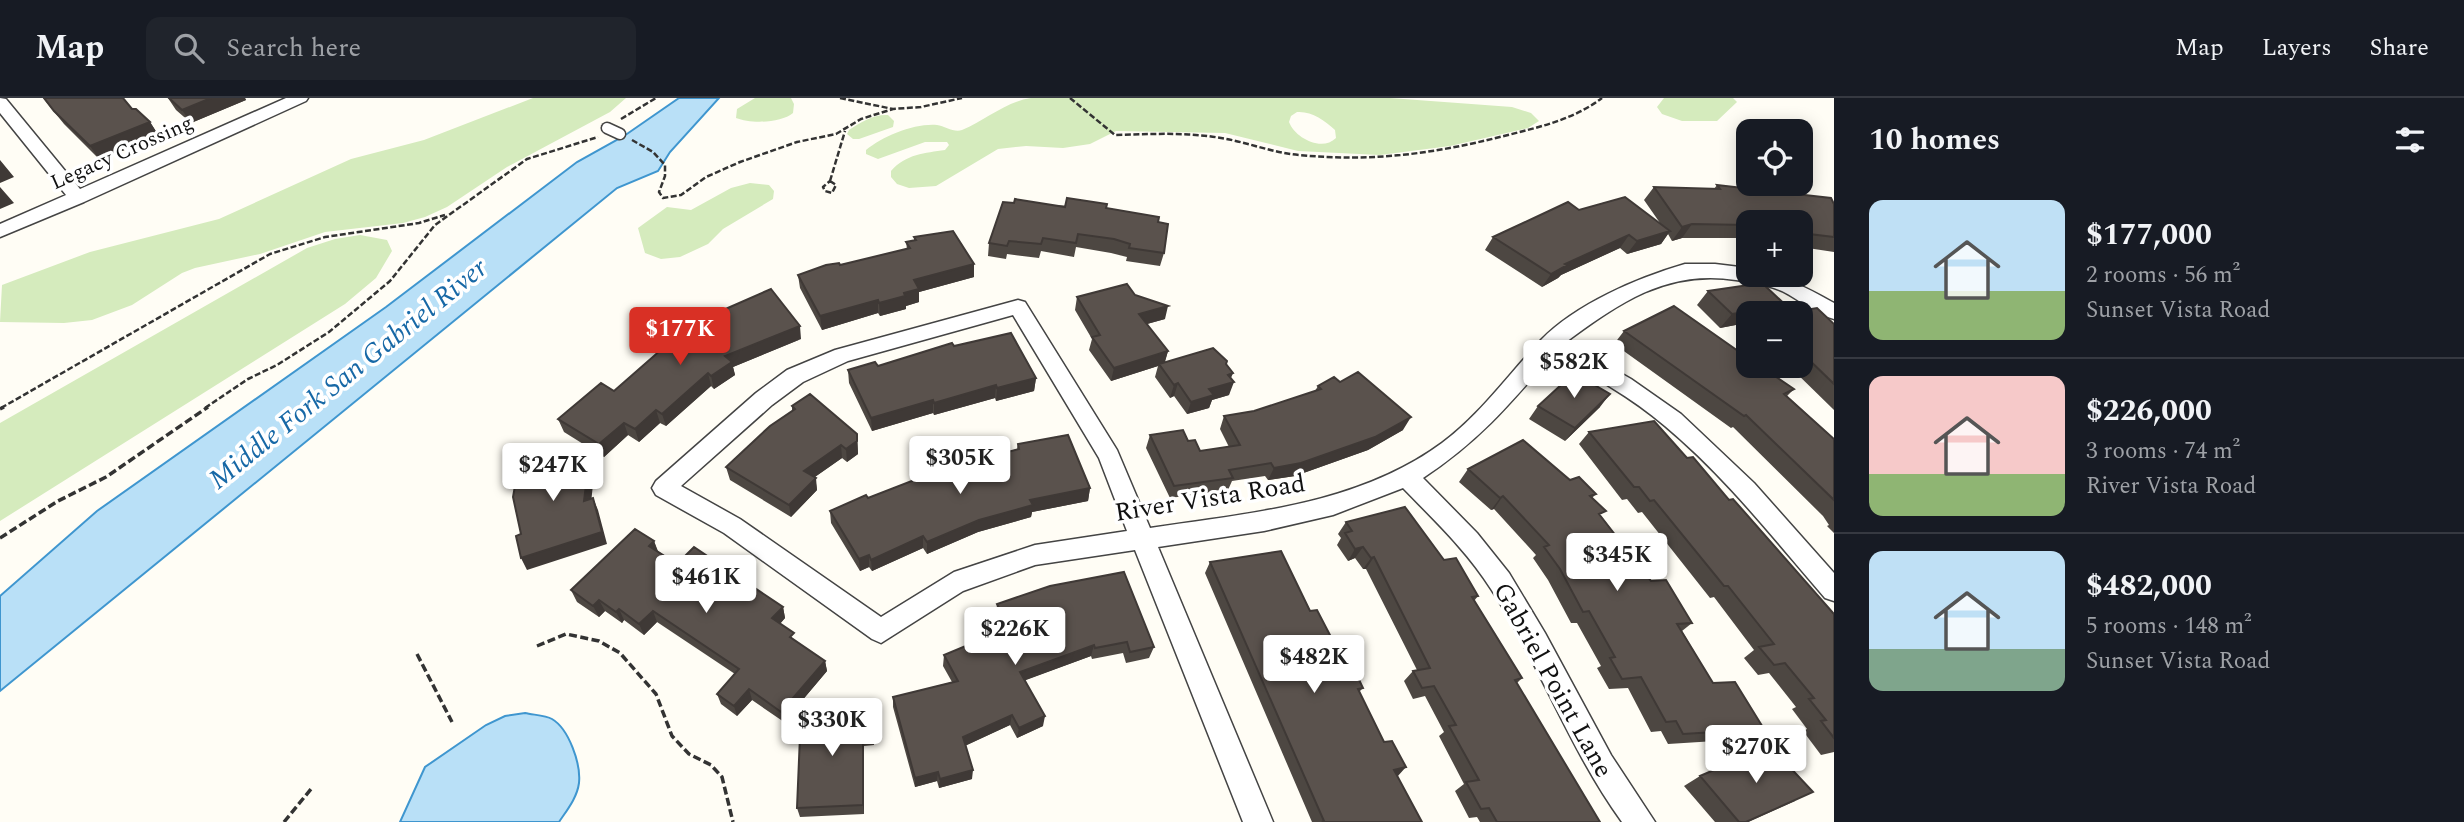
<!DOCTYPE html>
<meta charset="utf-8">
<style>
:root{--surface:#171b24;--page:#20242c;--text:#f1f3f6;--muted:#9ea1a6;--line:#363941;--accent:#d93025}
body{margin:0;font-family:Spectral,serif;background:var(--page);color:var(--text);height:100vh;display:flex;flex-direction:column;font-size:26px;white-space:nowrap}
*{box-sizing:border-box;margin:0}
p{font-size:23px;color:var(--muted)}
.icon{flex:none;width:38px;height:38px;fill:none;stroke:currentColor;stroke-width:2;stroke-linecap:round;stroke-linejoin:round}
.map{position:relative;flex:1;overflow:hidden}
.panel{display:flex;flex-direction:column;background:var(--surface);width:630px}
.panel>*{flex:none}
.controls{position:absolute;left:1736px;top:21px;display:grid;gap:14px}
.controls a{display:grid;place-items:center;width:77px;height:77px;border-radius:14px;background:var(--surface);box-shadow:0 4px 18px #0003;font-size:35px}
.price{position:absolute;translate:-50% -60px;padding:0 16px;border-radius:7px;background:#fff;color:#222;font-size:23px;line-height:46px;filter:drop-shadow(0 2px 4px #0008)}
.price::after{content:'';position:absolute;left:50%;top:42px;width:21px;height:16px;margin-left:-10px;background:inherit;clip-path:polygon(0 0,100% 0,50% 100%)}
.price.on{background:var(--accent);color:#fff}
ul{padding:0;list-style:none}
li{display:flex;align-items:center;gap:21px;height:175px;padding:0 35px}
li+li{border-top:2px solid var(--line)}
li span{display:grid;place-items:center;flex:none;width:196px;height:140px;border-radius:14px;color:#555}
li>.icon{margin-inline-start:auto}
span .icon{width:84px;height:84px;fill:#fffc;stroke-width:1}
li b{font-size:30px}
h2{display:flex;justify-content:space-between;align-items:center;height:84px;padding:0 35px;font-size:30px}
header{display:flex;align-items:center;gap:42px;box-sizing:border-box;height:98px;padding:0 35px;background:var(--surface);border-bottom:2px solid var(--line)}
header strong{font-size:33px}
nav{display:flex;gap:38px;margin-inline-start:auto;font-size:24px}
.search{width:490px;height:63px;background:var(--page);display:flex;align-items:center;gap:18px;box-sizing:border-box;padding:0 24px;border-radius:14px;color:var(--muted);font-size:26px}
main{display:flex;flex:1;min-height:0}
.map>svg:first-child{display:block}
.green{fill:#d5ebbd;fill-rule:evenodd}
.water{fill:#b9e0f7;stroke:#3f96cf;stroke-width:2}
.lines{fill:none;stroke-linecap:round;stroke-linejoin:round}
.lane-casing{stroke:#444;stroke-width:13}
.street-casing{stroke:#444;stroke-width:3}
.path-far1{stroke:#333;stroke-width:2.5;stroke-dasharray:6 2.5;stroke-linecap:butt}
.path{stroke:#333;stroke-width:3.5;stroke-dasharray:8 3.5;stroke-linecap:butt}
.lane{stroke:#fff;stroke-width:10}
.street{fill:#fff;fill-rule:evenodd}
.wall{fill:#4d4742}
.shaded-wall{fill:#3f3936}
.building{fill:#5a524d;stroke:#3f3936;stroke-width:2}
.labels{text-anchor:middle;dominant-baseline:central;stroke-width:7;stroke-linejoin:round;paint-order:stroke}
.far-street-label{font-size:21px;fill:#111;stroke:#fff}
.street-label{font-size:26px;fill:#111;stroke:#fff}
.water-label{font-size:28px;font-style:italic;fill:#1768a6;stroke:#fff}
</style>
<header>
<strong>Map</strong>
<div class="search"><svg class="icon" aria-label="search" viewBox="0 0 24 24"><circle cx="10" cy="10" r="6"/><path d="M15 15l6 6"/></svg>Search here</div>
<nav><a>Map</a><a>Layers</a><a>Share</a></nav>
</header>
<main>
<div class="map">
<svg width="1834" height="724" viewBox="0 0 1834 724">
<rect width="100%" height="100%" fill="#fffdf5"/>
<path class="green" d="M533 0H626L610 14 507 69 447 109 425 119 403 125 325 134 260 156 195 170 182 175 132 207 92 222 64 225 0 224 2 187 90 154 219 121 351 61 424 42Z
M755 0H791L794 6 793 15C781 25 751 26 736 20L737 11Z
M1031 0H1390L1512 9 1531 15 1539 23 1528 30 1450 48 1380 57 1298 53 1225 35 1116 33 1090 46 1063 50 1026 48 998 51 936 88 909 90 897 86 891 79V73C906 56 925 55 945 52L949 47 947 44H925L878 61 866 56V52C883 38 915 25 937 27 945 28 954 35 962 32 986 22 1005 4 1031 0ZM1297 14C1312 13 1324 22 1335 32L1336 40C1322 54 1295 40 1289 24L1291 18Z
M1664 0H1733L1737 4 1717 23H1682L1662 16 1657 9Z
M888 17 894 23 893 29 859 41H853L847 36 849 32C861 24 874 16 888 17Z
M750 85 769 87 774 93 773 101 723 131 708 146 680 159 661 161 645 155 638 130 667 109 691 112 731 90Z
M360 137 387 142 392 153 376 180 345 206 0 423V325L307 150 335 141Z"/>
<path class="water" d="M679 0H719L670 54 658 73 617 90 0 593V498L97 413 386 209 577 64 624 38Z
M525 615C533 617 545 617 552 621 569 631 581 666 579 685 577 700 567 712 559 724H400L425 669 486 627 505 618Z"/>
<g class="lines">
<defs>
<path id="lane" d="M607 30 620 36"/>
<path id="street" d="M0 0 6 1 80 91 286 0H308L306 3 84 104 0 139V126L66 97 0 15Z
M1685 166H1715L1748 170V177C1785 177 1803 188 1834 205V221C1815 216 1800 202 1782 193 1768 187 1751 184 1736 182 1667 171 1619 205 1566 244L1631 281 1681 316 1754 385 1834 475V503L1825 500C1774 441 1725 378 1665 328 1631 299 1593 278 1553 256 1510 306 1479 343 1423 380L1477 435 1509 475 1545 535 1611 657 1655 724H1622C1569 651 1540 566 1491 491 1467 453 1434 422 1403 390L1333 417 1264 433 1158 449 1273 724H1243L1135 452 1035 467 963 493 881 545 872 541 724 435 656 397 652 390 656 383 756 295 787 272 835 252 1018 202 1025 204 1117 352 1150 430C1249 415 1358 407 1442 345 1480 317 1508 277 1541 242 1576 206 1637 180 1685 166ZM1013 217 1099 360 1127 433 1035 447 954 474 881 519 740 421 681 388 772 307 803 284 848 263Z"/>
</defs>
<use href="#lane" class="lane-casing"/>
<use href="#street" class="street-casing"/>
<path class="path-far1" d="M840 0 893 11 921 9 962 0
M1070 0 1115 37C1151 36 1186 34 1221 40 1247 44 1273 55 1299 57 1372 64 1433 56 1504 38 1539 29 1573 22 1602 0
M621 21 656 0
M632 42 653 54 665 67V78L659 94 663 100 681 97 706 79 740 64 797 44 836 36 861 21 893 11
M830 83 836 87 832 95 825 93 823 89Z
M830 83 845 33
M1 310 270 156 325 139 419 125 445 117
M205 310 248 281 277 267 329 234 390 183 435 127 527 61 598 39"/>
<path class="path" d="M0 311 4 309
M0 440 58 403 106 379 208 309
M537 548 566 536 599 543 620 555 656 596 672 638 689 656 711 667 722 679 733 724
M417 556 452 624
M284 724 311 691"/>
<use href="#lane" class="lane"/>
<use href="#street" class="street"/>
</g>
<path class="wall" d="M43 0 132 11 150 24 159 38 100 62 64 26Z
M168 0H245L246 2 191 25 176 12Z
M1717 87 1834 106V154L1801 149V124H1748V140H1682L1672 143 1668 136 1661 146 1627 156 1620 150 1561 177 1558 180 1542 189 1485 152 1493 139 1579 112 1660 125 1644 102 1654 89 1714 91Z
M1014 105 1106 110 1158 124 1164 155 1160 168 1126 163 1127 159 1111 155 1076 149 1074 159 1041 153 1039 160 1007 156 1006 161 988 158 989 145Z
M914 139 974 179 919 194V204L906 208V211L880 218 878 215 822 232 800 190 798 177 907 151 906 144 914 143Z
M1762 185 1793 214 1817 210 1834 226V312L1789 268H1801V215H1748V228L1746 225 1720 230 1697 207 1708 193Z
M1135 197 1165 221 1147 226 1168 253 1165 264 1226 266 1231 280 1229 297 1212 302 1209 310 1187 316 1174 298 1170 300 1155 279 1158 268 1111 283 1089 252 1092 241 1075 212 1077 199Z
M1624 233 1794 291 1787 298 1834 341V435L1827 428 1829 427 1823 418 1733 329 1731 330 1614 246Z
M801 241 733 269 735 277 714 291 711 288 666 328 660 325 639 344 628 337 604 359 564 334 558 321 614 293Z
M954 248 1036 280 1034 293 996 303 995 300 934 317 933 315 872 333 849 285 848 272 878 268Z
M1318 288 1403 332 1368 352 1295 378 1268 382 1265 378 1232 383 1228 392 1170 400 1146 350 1150 337 1188 343 1200 353 1229 349 1220 331 1224 318 1254 313 1315 293Z
M792 308 857 336 858 356 847 364 842 360 815 379 817 392 791 419 730 382 726 369 792 313Z
M1538 308 1600 309 1565 343 1529 321Z
M1589 334 1687 360 1729 402 1834 516V654L1821 657 1803 633 1807 631 1792 611 1796 609 1769 575 1758 577 1744 560 1754 552 1714 499 1710 500 1642 414 1638 415 1627 401 1622 402 1579 346Z
M1018 346 1090 390 1088 403 1032 414 1031 419 978 434 927 456 923 450 872 473 869 469 860 473 831 425 830 413 868 400 914 382V376L940 372 1017 351Z
M1468 371 1570 382 1596 396 1592 400 1601 418 1651 483 1692 525 1682 533 1713 585 1764 631 1747 641 1668 646 1661 633 1651 634 1628 590 1609 591 1597 570 1601 568 1577 525H1571L1548 482 1533 460 1536 457 1494 411 1491 412 1459 384Z
M1346 424 1444 462 1478 498 1474 503 1522 580 1517 585 1600 724H1480L1477 719 1469 720 1455 693 1464 686 1439 638 1444 634 1425 598 1413 601 1404 583 1413 573 1417 572 1366 471H1363L1355 460 1348 463 1337 447 1341 440 1338 436Z
M654 443 658 453 677 466 783 509 785 520 780 526 795 543 825 563 827 573 784 624 752 602 737 618 721 606 717 596 735 576 657 524 644 537 624 522 622 525 605 513 599 519 577 504 571 492Z
M1210 464 1331 539 1327 545 1340 571 1363 590 1359 594 1397 678 1422 724H1312L1205 475Z
M997 506 1154 549 1149 560 1126 565 1123 555 1092 561 1091 558 1025 582 1043 628 1017 640 1010 627 965 648 972 681 939 690 937 683 915 689 893 609V599L952 584 943 568 944 557 1003 532 996 518Z
M873 612 874 647 864 648V716L800 719 797 710Z
M1700 678 1795 703 1748 724H1715L1684 688Z"/>
<path class="shaded-wall" d="M211 0H245L246 2 191 25 182 12Z
M150 24 159 38 100 62 90 48Z
M0 62 14 79 0 85Z
M0 89 14 105 0 111Z
M1692 126 1682 140 1672 143 1682 129Z
M1670 133 1661 146 1627 156 1637 143Z
M1629 137 1620 150 1561 177 1558 180 1542 189 1551 176 1565 166Z
M974 166V179L919 194V204L906 208V211L880 218 879 205 904 195 914 182Z
M878 202V215L822 232 820 218Z
M1168 208 1165 221 1136 229 1139 216Z
M1757 212 1755 215H1748V222L1746 225 1720 230 1732 216Z
M800 228 801 241 733 269 735 277 714 291 711 278 725 258Z
M1168 253 1164 266H1159L1158 268 1111 283 1114 270Z
M708 275 711 288 666 328 662 316Z
M1233 275 1229 285 1234 284 1229 297 1212 302 1209 310 1187 316 1191 304 1228 277Z
M1036 280 1034 293 996 303 997 290Z
M1178 285 1174 298 1170 300 1174 287Z
M996 287 995 300 934 317V305Z
M1610 296 1600 309 1565 343 1575 330Z
M933 302V315L872 333 871 320Z
M656 312 660 325 639 344 635 331Z
M1411 319 1403 332 1368 352 1295 378 1268 382 1274 370Z
M624 325 628 337 604 359 599 346Z
M857 336 858 356 847 364 846 351Z
M841 347 842 360 806 385 804 373Z
M590 355 595 367 590 415 584 403Z
M816 380 817 392 791 419 789 407Z
M1090 390 1088 403 1032 414 1031 419 978 434 927 456V444L1030 402Z
M1503 398 1494 411 1491 412 1500 400Z
M593 400 598 412 607 446 527 472 521 460Z
M923 438V450L872 473 871 462Z
M654 443 658 455 649 448Z
M1363 449 1355 460 1348 463 1355 451Z
M869 457V469L860 473 859 461Z
M1374 459 1366 471H1363L1371 460Z
M599 502 605 513 599 519 593 508Z
M783 509 785 520 775 531 772 520Z
M619 511 624 522 622 525 616 514Z
M653 513 657 524 644 537 639 526Z
M1094 547 1091 558 1018 585 1020 574Z
M825 563 827 573 784 624 781 614Z
M749 591 752 602 737 618 734 608Z
M1012 617 1010 627 962 649 963 639Z
M1045 618 1043 628 1017 640 1019 630Z
M863 638 864 648V716L863 707Z
M1406 669 1397 679 1394 672Z
M973 672 972 681 939 690 940 681Z
M938 674 937 683 915 689V680Z"/>
<path class="building" d="M44 0H123L132 11H136L150 24 90 48 54 13Z
M169 0H211L182 12Z
M1717 87 1831 100 1834 106V139L1801 135V124H1748V127L1692 126 1682 129 1654 89 1720 91Z
M1625 99 1670 133 1637 143 1629 137 1565 166 1567 167 1551 176 1493 139 1568 104 1579 112Z
M1067 100 1107 106 1106 110 1159 119 1158 124 1168 126 1164 155 1129 150 1130 146 1114 141 1078 136 1076 145 1043 140 1041 146 1009 143 1007 148 989 145 1003 104 1014 105 1015 101 1065 109Z
M953 133 974 166 914 182 919 191 904 195 905 198 879 205 878 202 820 218 798 177 826 167 839 165 840 167 910 150 906 144 916 142 914 139Z
M1762 185 1793 214 1817 210 1834 226V286L1801 254V215H1760L1757 212 1732 216 1708 193Z
M1127 186 1135 197 1168 208 1139 216 1168 253 1114 270 1092 239 1100 237 1077 199Z
M771 191 800 228 725 258 732 264 711 278 708 275 662 316 656 312 635 331 624 325 599 346 558 321 601 285 614 293 671 243 721 213Z
M1674 208 1748 260V268H1760L1794 291 1784 296 1834 341V402L1746 317 1744 318 1624 233Z
M1011 235 1036 280 997 290 996 287 934 305 933 302 871 320 848 272 875 264 878 268 952 245 954 248Z
M1213 250 1227 263 1226 266 1233 275 1228 277 1234 284 1209 291 1214 297 1191 304 1178 285 1174 287 1159 266Z
M1358 274 1411 319 1375 339 1301 365 1274 370 1271 365 1229 372 1233 380 1174 388 1150 337 1183 332 1188 343 1195 342 1200 353 1240 347 1224 318 1254 313 1321 291 1318 288 1334 279 1340 284Z
M1574 275 1610 296 1575 330 1538 308Z
M810 296 857 336V343L846 351 841 347 804 373 816 380 789 407 726 369 770 328 795 311 792 308Z
M1654 323 1687 360 1693 359 1729 402 1733 401 1834 516V640L1821 623 1826 622 1809 601 1814 600 1785 565 1774 567 1759 549 1774 546 1728 488H1724L1654 402 1650 403 1639 389H1634L1589 334Z
M1068 337 1090 390 1030 402 1033 407 979 422 927 444 923 438 871 462 869 457 859 461 830 413 866 397 868 400 917 381 914 376 937 367 940 372 1019 351 1018 346Z
M1523 342 1570 382 1579 379 1596 396 1590 398 1606 413 1599 416 1651 483 1666 482 1692 525 1677 526 1713 585 1735 584 1764 631 1683 636 1676 623 1666 624 1641 579 1622 581 1610 560 1615 559 1589 513 1583 514 1560 471 1544 449 1549 447 1503 398 1500 400 1468 371Z
M590 355 584 403 593 400 602 434 521 460 516 438 521 436 513 399 520 360Z
M1405 409 1444 462 1456 460 1478 498 1472 499 1522 580 1515 582 1600 724H1497L1489 710 1481 711 1466 684 1479 682 1449 628 1456 627 1434 588 1422 590 1413 573 1430 570 1374 459 1371 460 1363 449 1355 451 1345 435 1352 433 1346 424Z
M635 431 654 443 649 448 677 466 694 449 783 509 772 520 794 535 790 539 825 563 781 614 749 591 734 608 717 596 739 571 653 513 639 526 619 511 616 514 599 502 593 508 571 492Z
M1281 453 1310 513 1317 512 1331 539 1325 540 1340 571 1353 569 1363 590 1358 591 1384 644 1392 643 1406 669 1394 672 1422 724H1322L1324 723 1210 464Z
M1124 474 1154 549 1130 554 1127 544 1095 550 1094 547 1020 574 1045 618 1019 630 1012 617 963 639 973 672 940 681 938 674 915 680 893 599 958 583 944 557 1009 530 997 506 1050 488Z
M873 612V637L863 638V707L797 710 801 614Z
M1770 648 1813 694 1746 724H1739L1700 678Z"/>
<g class="labels">
<g class="far-street-label">
<text transform="translate(122 55) rotate(-24)">Legacy Crossing</text>
</g>
<g class="street-label">
<text transform="translate(1210 400) rotate(-9)">River Vista Road</text>
<text transform="translate(1553 582) rotate(61)">Gabriel Point Lane</text>
</g>
<g class="water-label">
<text transform="translate(348 276) rotate(-39)">Middle Fork San Gabriel River</text>
</g>
</g>
</svg>
<div class="controls">
<a><svg class="icon" aria-label="locate" viewBox="0 0 24 24"><circle cx="12" cy="12" r="6"/><path d="M12 2v4M12 18v4M2 12h4M18 12h4"/></svg></a>
<a>+</a>
<a>−</a>
</div>
<b class="price on" style="left:680px;top:269px">$177K</b>
<b class="price" style="left:1574px;top:302px">$582K</b>
<b class="price" style="left:960px;top:398px">$305K</b>
<b class="price" style="left:553px;top:405px">$247K</b>
<b class="price" style="left:1617px;top:495px">$345K</b>
<b class="price" style="left:706px;top:517px">$461K</b>
<b class="price" style="left:1015px;top:569px">$226K</b>
<b class="price" style="left:1314px;top:597px">$482K</b>
<b class="price" style="left:832px;top:660px">$330K</b>
<b class="price" style="left:1756px;top:687px">$270K</b>
</div>
<section class="panel">
<h2>10 homes<svg class="icon" aria-label="filters" viewBox="0 0 24 24"><path d="M4 7h16M4 17h16"/><circle cx="9" cy="7" r="2"/><circle cx="15" cy="17" r="2"/></svg></h2>
<ul>
<li><span style="background:linear-gradient(#bfe0f5 65%,#8fb573 0)"><svg class="icon" aria-label="home" viewBox="0 0 24 24"><path d="M3 11l9-7 9 7M6 9v11h12V9"/></svg></span><div><b>$177,000</b><p>2 rooms · 56 m²</p><p>Sunset Vista Road</p></div></li>
<li><span style="background:linear-gradient(#f6c9c9 70%,#8fb573 0)"><svg class="icon" aria-label="home" viewBox="0 0 24 24"><path d="M3 11l9-7 9 7M6 9v11h12V9"/></svg></span><div><b>$226,000</b><p>3 rooms · 74 m²</p><p>River Vista Road</p></div></li>
<li><span style="background:linear-gradient(#bfe0f5 70%,#7fa58c 0)"><svg class="icon" aria-label="home" viewBox="0 0 24 24"><path d="M3 11l9-7 9 7M6 9v11h12V9"/></svg></span><div><b>$482,000</b><p>5 rooms · 148 m²</p><p>Sunset Vista Road</p></div></li>
</ul>
</section>
</main>
